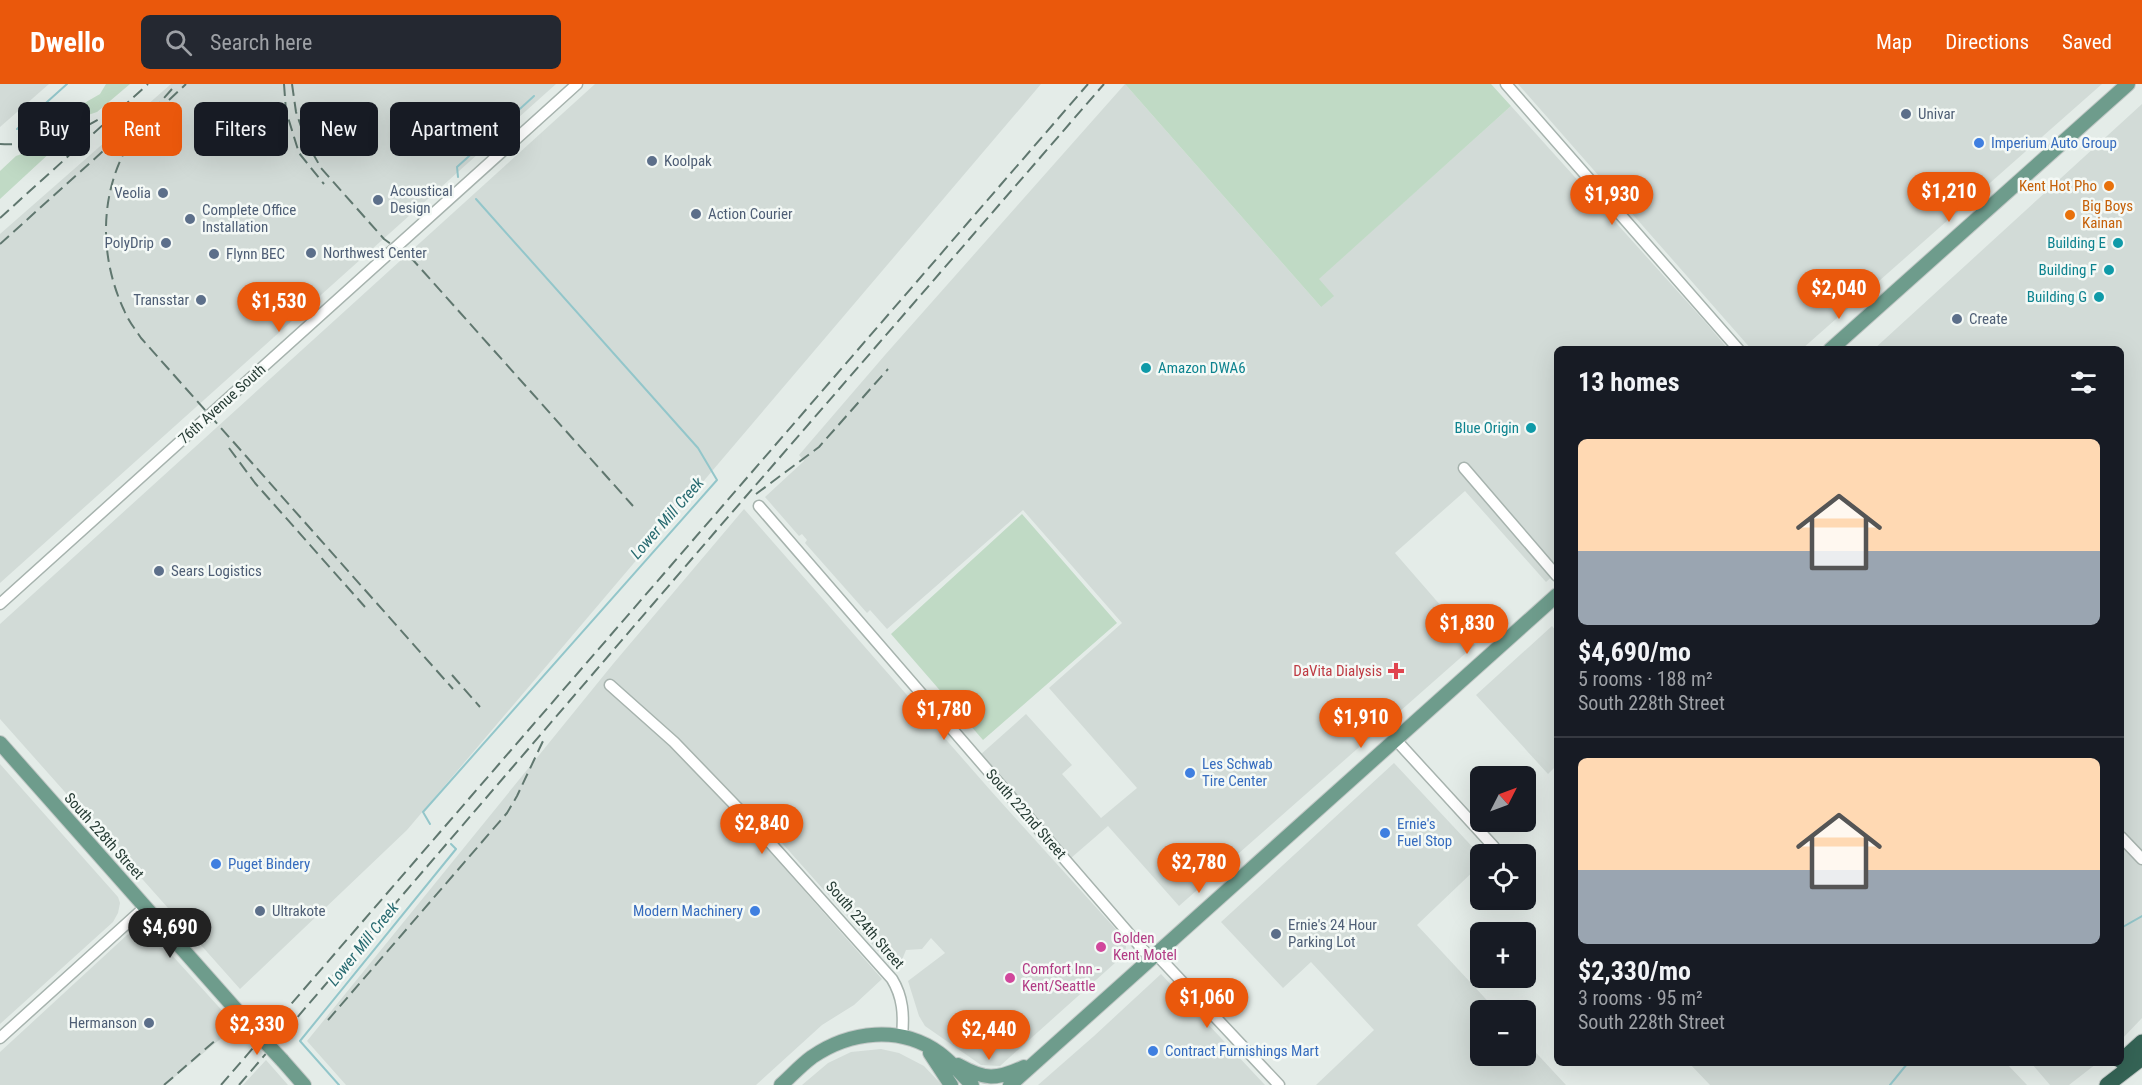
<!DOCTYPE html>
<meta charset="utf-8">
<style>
:root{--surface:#171b24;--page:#242831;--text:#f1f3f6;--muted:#9ea1a6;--line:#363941;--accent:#ea580c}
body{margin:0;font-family:"Roboto Condensed",sans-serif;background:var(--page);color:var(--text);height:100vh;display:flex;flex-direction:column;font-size:22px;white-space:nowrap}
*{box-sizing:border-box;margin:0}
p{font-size:20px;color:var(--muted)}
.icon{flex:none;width:33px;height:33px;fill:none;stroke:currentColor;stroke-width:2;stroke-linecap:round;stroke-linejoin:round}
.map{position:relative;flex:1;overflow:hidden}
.drawer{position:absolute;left:1554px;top:262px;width:570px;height:720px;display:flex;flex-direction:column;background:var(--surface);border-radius:9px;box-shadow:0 6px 24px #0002}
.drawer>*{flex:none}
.top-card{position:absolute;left:18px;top:18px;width:570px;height:54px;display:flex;gap:12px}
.needle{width:39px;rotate:48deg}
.tools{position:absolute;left:1470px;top:682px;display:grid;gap:12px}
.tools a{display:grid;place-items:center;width:66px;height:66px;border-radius:9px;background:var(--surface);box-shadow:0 6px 24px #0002;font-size:30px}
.price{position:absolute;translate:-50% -51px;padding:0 14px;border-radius:21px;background:var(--accent);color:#fff;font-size:20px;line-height:39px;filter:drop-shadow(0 2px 3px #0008)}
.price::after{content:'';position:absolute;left:50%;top:36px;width:18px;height:14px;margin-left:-9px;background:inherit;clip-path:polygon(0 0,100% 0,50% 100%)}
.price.active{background:#222;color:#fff}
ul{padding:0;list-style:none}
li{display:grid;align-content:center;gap:12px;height:318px;padding:0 24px}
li+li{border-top:2px solid var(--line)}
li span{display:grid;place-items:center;height:186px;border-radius:9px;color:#555}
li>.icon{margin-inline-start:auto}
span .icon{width:108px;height:108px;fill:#fffc;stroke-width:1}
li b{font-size:26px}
h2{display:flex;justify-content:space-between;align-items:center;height:72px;padding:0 24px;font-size:26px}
.tag{padding:0 21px;border-radius:9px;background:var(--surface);box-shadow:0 6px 24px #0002;font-size:21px;line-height:54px}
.tag.active{background:var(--accent);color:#fff}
header{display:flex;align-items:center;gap:36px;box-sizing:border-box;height:84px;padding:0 30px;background:var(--accent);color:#fff}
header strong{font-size:28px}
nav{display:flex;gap:33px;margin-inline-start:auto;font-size:21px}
.search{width:420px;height:54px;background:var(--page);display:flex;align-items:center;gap:15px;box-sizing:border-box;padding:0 21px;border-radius:9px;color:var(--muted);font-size:22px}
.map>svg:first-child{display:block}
.built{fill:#d2dbd7}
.green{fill:#c0dac5}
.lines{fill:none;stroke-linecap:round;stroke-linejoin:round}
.stream{stroke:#93c6ca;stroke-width:2}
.minor-casing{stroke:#a7b3ae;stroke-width:13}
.major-casing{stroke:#c2c8c6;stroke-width:16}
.highway-casing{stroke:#c2c8c6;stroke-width:17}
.minor{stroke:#fff;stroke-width:10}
.major{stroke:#6e9c8c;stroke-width:14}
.highway{stroke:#356456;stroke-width:15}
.rail{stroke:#60776f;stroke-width:2;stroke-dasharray:12 6;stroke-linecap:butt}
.major-bridge-casing{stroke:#c2c8c6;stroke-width:16;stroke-linecap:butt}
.major-bridge{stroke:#6e9c8c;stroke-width:14}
.service-dot{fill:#5c6f8a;stroke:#f4f9f6;stroke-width:2}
.shop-dot{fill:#3f7fe0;stroke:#f4f9f6;stroke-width:2}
.food-dot{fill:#e8710a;stroke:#f4f9f6;stroke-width:2}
.culture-dot{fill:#0f9aa8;stroke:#f4f9f6;stroke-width:2}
.health-dot{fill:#e0444e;stroke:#f4f9f6;stroke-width:2}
.hotel-dot{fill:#d1479c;stroke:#f4f9f6;stroke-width:2}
.labels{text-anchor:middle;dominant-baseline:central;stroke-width:5;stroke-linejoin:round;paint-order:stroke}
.service-label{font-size:15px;fill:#4e5e75;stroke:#f4f9f6;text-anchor:start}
.shop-label{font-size:15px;fill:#366cbe;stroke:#f4f9f6;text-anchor:start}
.food-label{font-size:15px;fill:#c56008;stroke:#f4f9f6;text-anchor:end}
.culture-label{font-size:15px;fill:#0d838f;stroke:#f4f9f6;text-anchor:end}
.street-label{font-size:15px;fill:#263b34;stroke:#f4f9f6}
.health-label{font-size:15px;fill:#be3a42;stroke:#f4f9f6;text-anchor:end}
.hotel-label{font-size:15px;fill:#b23c85;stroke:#f4f9f6;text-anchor:start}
.water-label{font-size:16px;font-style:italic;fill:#276a70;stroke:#f4f9f6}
</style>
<header>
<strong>Dwello</strong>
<div class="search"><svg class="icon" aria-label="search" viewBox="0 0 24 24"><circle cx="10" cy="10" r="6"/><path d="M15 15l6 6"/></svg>Search here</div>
<nav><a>Map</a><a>Directions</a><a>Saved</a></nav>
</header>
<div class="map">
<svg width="2142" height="1001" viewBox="0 0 2142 1001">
<rect width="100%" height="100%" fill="#e4ece8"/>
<path class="built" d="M0 0H49L0 43Z
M171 0H556L0 499V150Z
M595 0H1041L407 746 240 905 0 635V540Z
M1125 0 1321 223 1318 195 1511 22 1707 240 1728 265 1557 266V488L1546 498 1465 407 1395 469 1475 561 1179 822 1108 742 1071 774 980 671 1026 630 1072 681 1062 690 1101 734 1137 704 1049 604 1122 539 1023 426 887 545 870 526 867 529 805 459 807 456 802 450 799 452 765 413 804 377 799 371 885 271Z
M1518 0H2102L1802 265 1752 266Z
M2142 20V934L2121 956V266H1873Z
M744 425 991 707 1121 851 1126 862 1125 870 1000 982 981 981 925 942 919 932 908 897 945 869 931 854 922 865 906 866 897 888 774 750 763 760 882 895 854 921 822 941 756 1001H346L307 957 613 580Z
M1552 542 1557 548V681L1548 690 1476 611Z
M1394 679 1480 771V781L1417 841 1497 927H1480V972H1526V958L1566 1001H1316L1374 946 1311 878 1283 904 1221 838Z
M0 680 118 813 120 819 118 829 113 838 0 940Z
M139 846 151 848 236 942 165 1001H0V968L127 851Z
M1161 890 1265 1001H1038L1094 952Z
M881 965 899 969 924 982 942 1001H802L828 979 851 968Z
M266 976 288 1001H243Z
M1690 980H2007L2027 1001H1710Z
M2032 980H2096L2069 1001H2050Z"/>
<path class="green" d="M106 0H130L97 28 46 45 67 29 100 10Z
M1125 0H1491L1511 22 1319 195 1334 212 1321 223Z
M35 65 53 66 0 115V87L16 72Z
M1022 430 1117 539 983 656 891 550Z"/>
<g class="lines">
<path class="stream" d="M17 45 67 0
M488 54 534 12
M458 93 457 83 478 64
M430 740 423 728 717 396 698 364 476 115
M2121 844 2142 832
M339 1001 300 957 456 765 451 760
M1890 1001 1907 980"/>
<defs>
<path id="minor" d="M1506 0 1739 266
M1464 384 1557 492
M759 422 1151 875
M0 520 577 0
M610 601 674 658 757 744 892 895C903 913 904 931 902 952
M1396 656 1494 763
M2121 753 2142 775
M1156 870 1279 1001
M0 954 145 823"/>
<path id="major" d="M1830 266 2128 0
M0 659 255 947
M930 969 951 1001
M282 976 304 1001
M958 981C985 996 996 996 1024 983
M781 1001C791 992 801 981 812 973 850 947 900 941 939 969 951 978 962 990 972 1001
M1010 1001 1557 511"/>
<path id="highway" d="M2121 977 2142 958
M2107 1001 2142 974"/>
</defs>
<use href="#minor" class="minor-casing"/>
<use href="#major" class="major-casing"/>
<use href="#highway" class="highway-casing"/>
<use href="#minor" class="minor"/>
<use href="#major" class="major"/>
<use href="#highway" class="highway"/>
<path class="rail" d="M284 0 286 27 299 69 324 100
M292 0 296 28 306 57 321 84 384 155 413 176 633 422
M172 5C156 23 139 42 127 63 99 113 100 175 124 226 128 236 135 245 141 254L453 605
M169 16 186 0
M0 60C37 62 73 52 104 32
M0 134 148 0
M0 160 142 32
M229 364 255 399 365 523
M756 410 819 363 888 285
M452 591 480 623
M328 936 507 729 517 712 543 657
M164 1001 217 955
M221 1001 1088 0
M239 1001 715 448 1104 0"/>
<defs>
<path id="major-bridge" d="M255 947 282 976"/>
</defs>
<use href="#major-bridge" class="major-bridge-casing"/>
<use href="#major-bridge" class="major-bridge"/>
</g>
<g class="service-dot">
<circle cx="1906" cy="30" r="6"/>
<circle cx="652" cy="77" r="6"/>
<circle cx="163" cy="109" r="6"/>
<circle cx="378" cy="116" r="6"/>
<circle cx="696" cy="130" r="6"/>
<circle cx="190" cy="135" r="6"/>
<circle cx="166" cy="159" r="6"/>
<circle cx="311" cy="169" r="6"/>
<circle cx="214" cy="170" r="6"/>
<circle cx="201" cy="216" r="6"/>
<circle cx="1957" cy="235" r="6"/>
<circle cx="159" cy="487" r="6"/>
<circle cx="260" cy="827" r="6"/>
<circle cx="1276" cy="850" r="6"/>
<circle cx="149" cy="939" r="6"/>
</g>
<g class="shop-dot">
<circle cx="1979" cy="59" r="6"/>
<circle cx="1190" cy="689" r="6"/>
<circle cx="1385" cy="749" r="6"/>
<circle cx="216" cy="780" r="6"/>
<circle cx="755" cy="827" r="6"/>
<circle cx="1153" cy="967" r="6"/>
</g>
<g class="food-dot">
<circle cx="2109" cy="102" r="6"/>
<circle cx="2070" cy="131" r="6"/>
</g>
<g class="culture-dot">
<circle cx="2118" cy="159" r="6"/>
<circle cx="2109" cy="186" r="6"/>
<circle cx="2099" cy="213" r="6"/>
<circle cx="1146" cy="284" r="6"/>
<circle cx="1531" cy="344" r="6"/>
</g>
<path class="health-dot" d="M1393 578h6v6h6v6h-6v6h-6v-6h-6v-6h6z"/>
<g class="hotel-dot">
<circle cx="1101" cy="863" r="6"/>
<circle cx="1010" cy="894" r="6"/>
</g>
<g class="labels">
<g class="service-label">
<text x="1918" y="30">Univar</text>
<text x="664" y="77">Koolpak</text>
<text x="390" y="107">Acoustical<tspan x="390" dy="17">Design</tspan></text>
<text x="151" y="109" text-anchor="end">Veolia</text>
<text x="202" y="126">Complete Office<tspan x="202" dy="17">Installation</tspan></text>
<text x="708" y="130">Action Courier</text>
<text x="154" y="159" text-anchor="end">PolyDrip</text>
<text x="323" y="169">Northwest Center</text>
<text x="226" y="170">Flynn BEC</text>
<text x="189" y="216" text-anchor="end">Transstar</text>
<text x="1969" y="235">Create</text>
<text x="171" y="487">Sears Logistics</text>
<text x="272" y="827">Ultrakote</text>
<text x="1288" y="841">Ernie's 24 Hour<tspan x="1288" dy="17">Parking Lot</tspan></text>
<text x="137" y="939" text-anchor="end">Hermanson</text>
</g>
<g class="shop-label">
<text x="1991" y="59">Imperium Auto Group</text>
<text x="1202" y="680">Les Schwab<tspan x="1202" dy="17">Tire Center</tspan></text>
<text x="1397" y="740">Ernie's<tspan x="1397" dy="17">Fuel Stop</tspan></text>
<text x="228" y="780">Puget Bindery</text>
<text x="743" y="827" text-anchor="end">Modern Machinery</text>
<text x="1165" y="967">Contract Furnishings Mart</text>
</g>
<g class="food-label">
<text x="2097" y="102">Kent Hot Pho</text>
<text x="2082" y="122" text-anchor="start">Big Boys<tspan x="2082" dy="17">Kainan</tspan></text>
</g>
<g class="culture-label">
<text x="2106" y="159">Building E</text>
<text x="2097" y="186">Building F</text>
<text x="2087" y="213">Building G</text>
<text x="1158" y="284" text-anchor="start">Amazon DWA6</text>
<text x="1519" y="344">Blue Origin</text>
</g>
<g class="street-label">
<text transform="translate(222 320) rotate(-42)">76th Avenue South</text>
<text transform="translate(1026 730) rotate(49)">South 222nd Street</text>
<text transform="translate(104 752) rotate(48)">South 228th Street</text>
<text transform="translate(865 841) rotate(49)">South 224th Street</text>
</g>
<g class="health-label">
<text x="1382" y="587">DaVita Dialysis</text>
</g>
<g class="hotel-label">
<text x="1113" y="854">Golden<tspan x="1113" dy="17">Kent Motel</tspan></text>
<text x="1022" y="885">Comfort Inn -<tspan x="1022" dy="17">Kent/Seattle</tspan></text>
</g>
<g class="water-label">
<text transform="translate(667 434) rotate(-49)">Lower Mill Creek</text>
<text transform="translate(363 860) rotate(-51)">Lower Mill Creek</text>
</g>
</g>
</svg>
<div class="tools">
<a><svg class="needle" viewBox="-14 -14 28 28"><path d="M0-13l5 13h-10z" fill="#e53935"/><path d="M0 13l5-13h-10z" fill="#9ea1a6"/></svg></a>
<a><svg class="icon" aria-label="locate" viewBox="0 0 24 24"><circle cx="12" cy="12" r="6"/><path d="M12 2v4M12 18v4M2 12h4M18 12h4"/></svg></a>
<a>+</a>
<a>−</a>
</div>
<b class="price" style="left:1949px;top:139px">$1,210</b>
<b class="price" style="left:1612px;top:142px">$1,930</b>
<b class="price" style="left:1839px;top:236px">$2,040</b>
<b class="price" style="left:279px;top:249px">$1,530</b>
<b class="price" style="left:1467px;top:571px">$1,830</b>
<b class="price" style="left:944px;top:657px">$1,780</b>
<b class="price" style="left:1361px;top:665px">$1,910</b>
<b class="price" style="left:762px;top:771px">$2,840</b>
<b class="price" style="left:1199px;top:810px">$2,780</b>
<b class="price active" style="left:170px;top:875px">$4,690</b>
<b class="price" style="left:1207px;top:945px">$1,060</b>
<b class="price" style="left:257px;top:972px">$2,330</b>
<b class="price" style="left:989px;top:977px">$2,440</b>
<div class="top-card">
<a class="tag">Buy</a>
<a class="tag active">Rent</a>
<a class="tag">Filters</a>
<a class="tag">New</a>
<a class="tag">Apartment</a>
</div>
<section class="drawer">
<h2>13 homes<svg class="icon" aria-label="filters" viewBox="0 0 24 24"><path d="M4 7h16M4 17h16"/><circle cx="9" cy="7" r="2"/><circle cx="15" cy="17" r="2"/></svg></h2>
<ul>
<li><span style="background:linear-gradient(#ffd9b3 60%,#9aa5b1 0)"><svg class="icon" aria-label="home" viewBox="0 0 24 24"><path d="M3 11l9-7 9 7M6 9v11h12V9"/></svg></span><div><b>$4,690/mo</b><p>5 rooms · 188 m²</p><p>South 228th Street</p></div></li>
<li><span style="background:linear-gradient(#ffd9b3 60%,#9aa5b1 0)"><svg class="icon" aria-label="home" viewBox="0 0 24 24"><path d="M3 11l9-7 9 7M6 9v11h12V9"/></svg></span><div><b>$2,330/mo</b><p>3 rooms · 95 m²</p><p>South 228th Street</p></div></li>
</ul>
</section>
</div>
